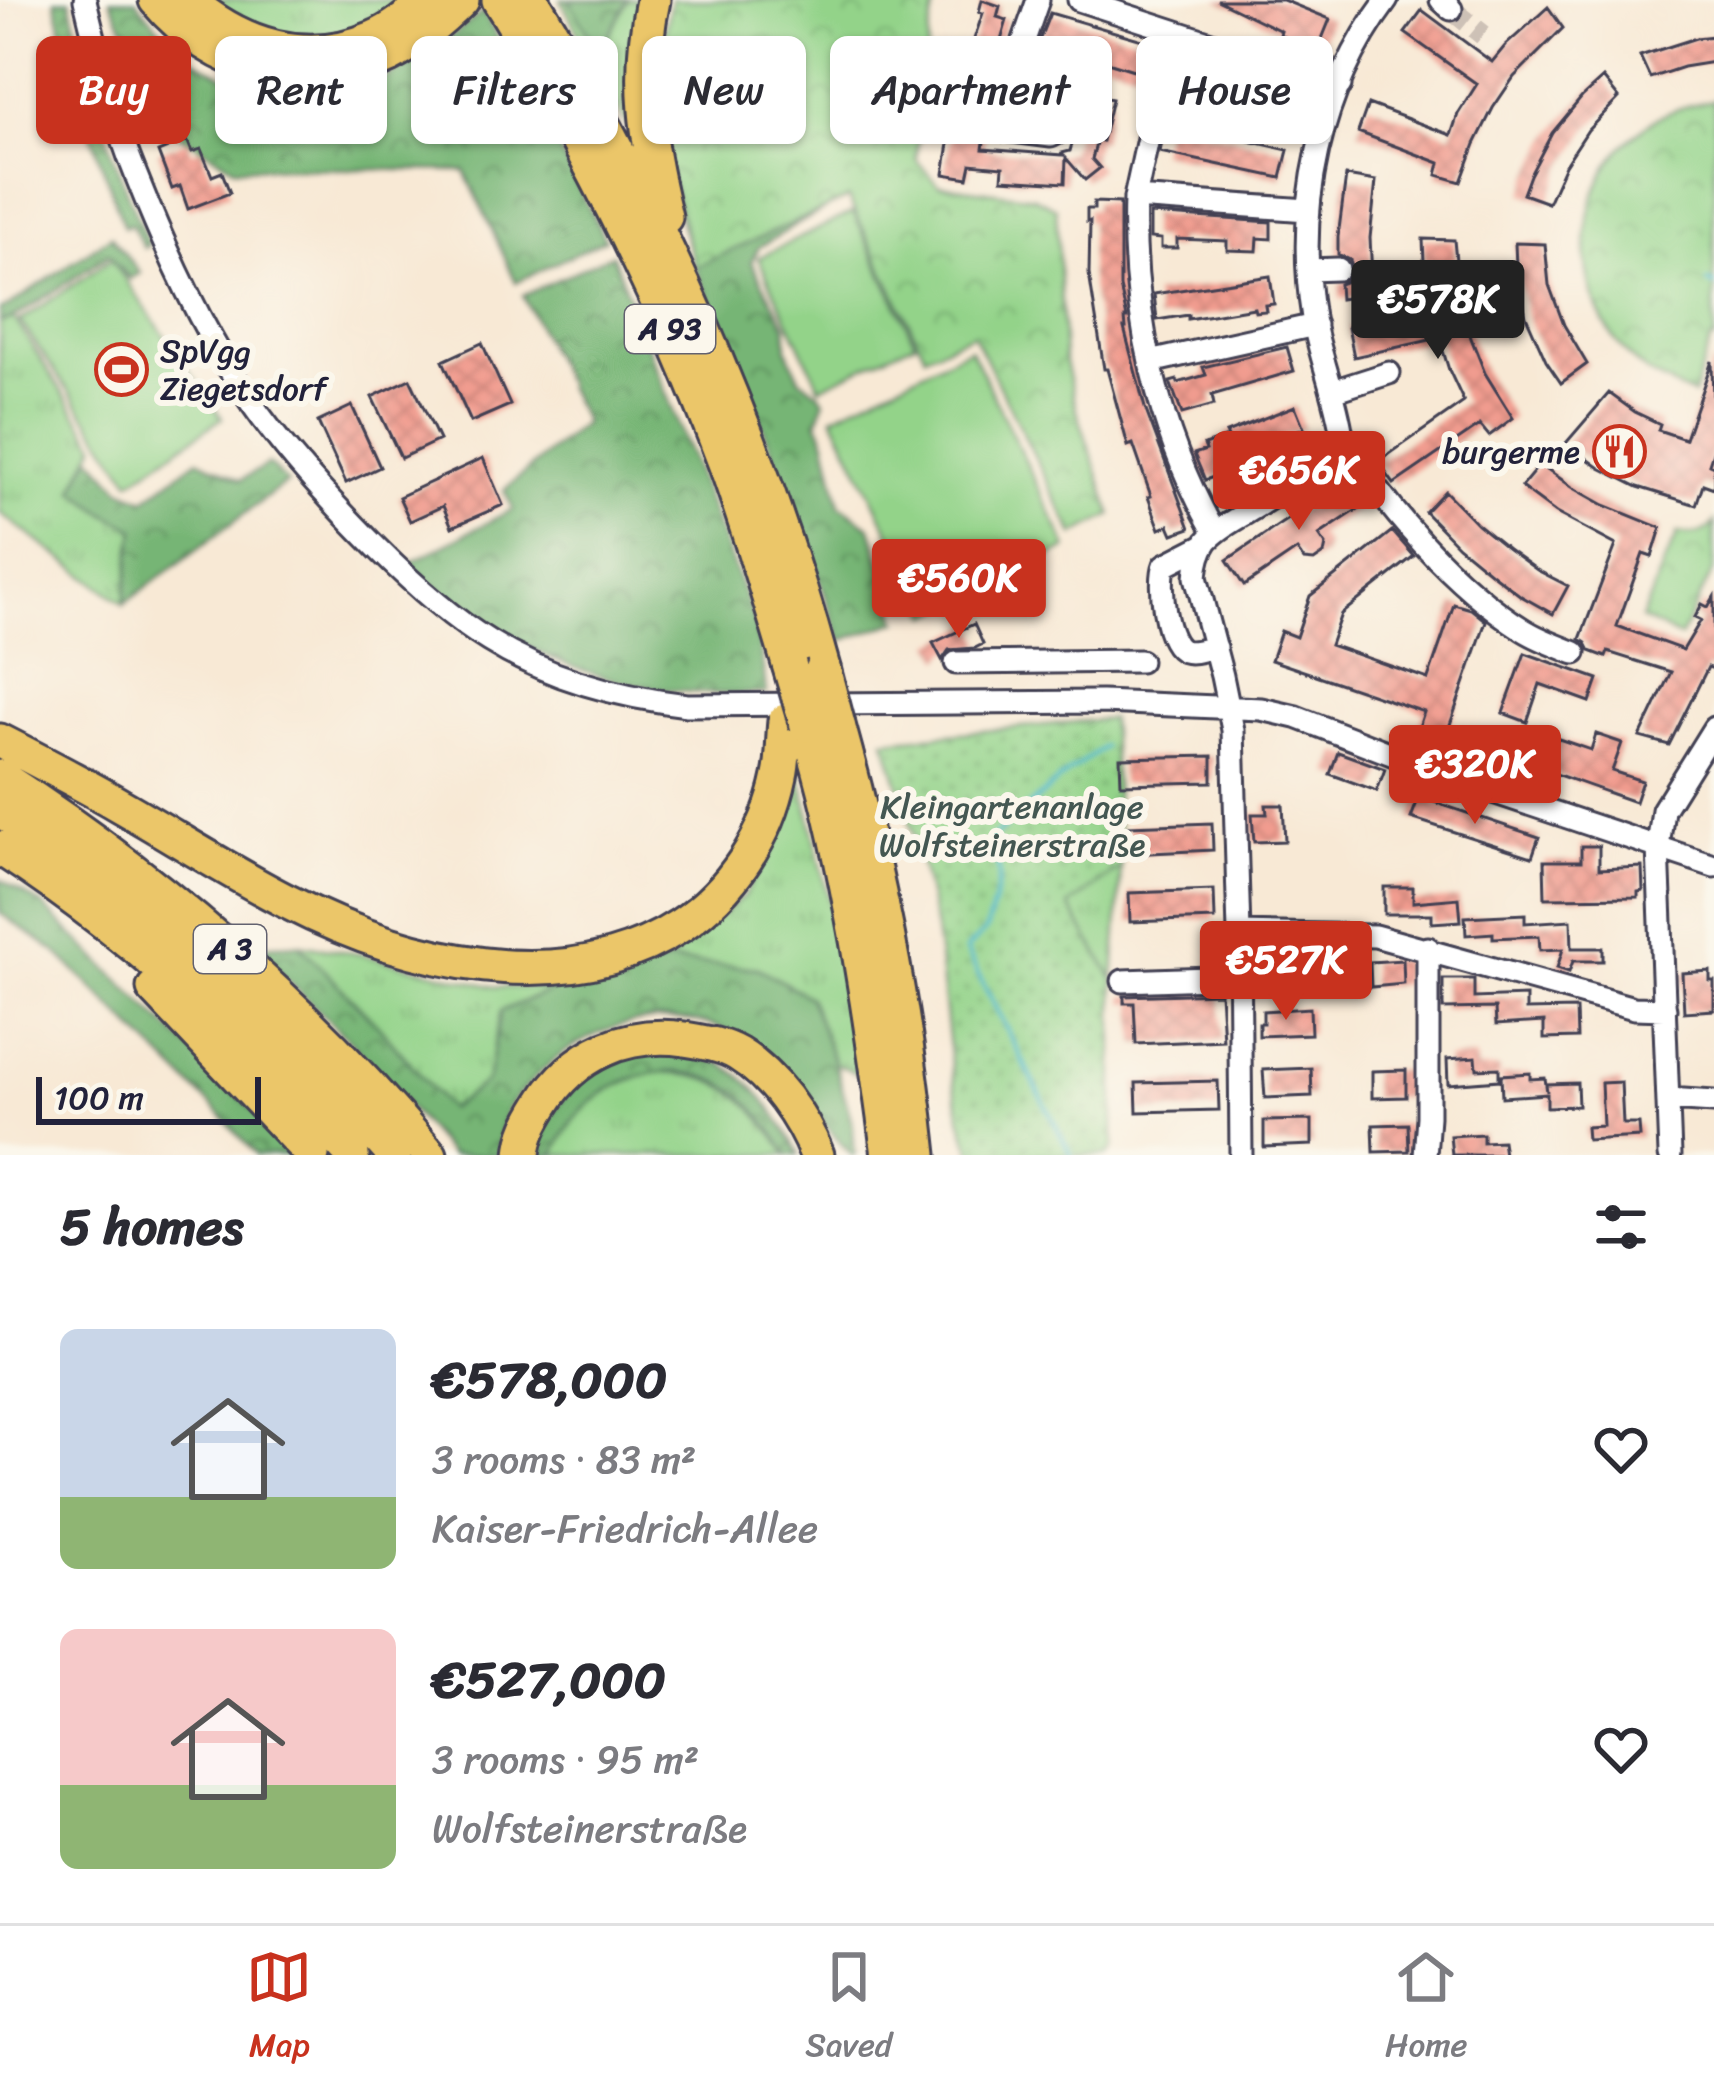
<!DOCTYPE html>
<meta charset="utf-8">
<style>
:root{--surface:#fff;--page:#f2f2f3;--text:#2b2b33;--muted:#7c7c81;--line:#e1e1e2;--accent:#c8321e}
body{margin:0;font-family:Sriracha,sans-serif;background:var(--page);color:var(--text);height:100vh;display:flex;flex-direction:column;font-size:45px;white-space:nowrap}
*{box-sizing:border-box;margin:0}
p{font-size:39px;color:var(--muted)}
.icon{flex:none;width:66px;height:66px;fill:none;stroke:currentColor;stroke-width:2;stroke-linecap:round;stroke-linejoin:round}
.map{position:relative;height:1155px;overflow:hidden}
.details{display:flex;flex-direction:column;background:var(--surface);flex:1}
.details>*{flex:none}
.top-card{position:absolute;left:36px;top:36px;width:1644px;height:108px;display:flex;gap:24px}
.scale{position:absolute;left:36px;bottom:30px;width:225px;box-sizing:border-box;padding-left:12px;border:6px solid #22223b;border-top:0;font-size:33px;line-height:42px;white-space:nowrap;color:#22223b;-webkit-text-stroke:9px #fbf7ec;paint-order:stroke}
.price{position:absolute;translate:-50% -102px;padding:0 27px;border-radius:12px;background:var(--accent);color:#fff;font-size:39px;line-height:78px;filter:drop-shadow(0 3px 6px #0008)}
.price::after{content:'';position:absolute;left:50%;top:72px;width:36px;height:27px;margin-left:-18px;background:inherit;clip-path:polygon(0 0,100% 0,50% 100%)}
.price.on{background:#222;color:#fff}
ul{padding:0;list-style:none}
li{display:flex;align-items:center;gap:36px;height:300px;padding:0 60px}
li span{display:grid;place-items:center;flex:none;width:336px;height:240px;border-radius:18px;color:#555}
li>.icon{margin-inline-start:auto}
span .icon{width:144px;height:144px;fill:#fffc;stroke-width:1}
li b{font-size:51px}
h2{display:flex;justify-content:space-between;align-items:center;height:144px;padding:0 60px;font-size:51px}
.chip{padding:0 42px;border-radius:18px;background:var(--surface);box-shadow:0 3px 9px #0004;font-size:42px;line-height:108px}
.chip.on{background:var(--accent);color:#fff}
.tab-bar{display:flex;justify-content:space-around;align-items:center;height:168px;border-top:3px solid var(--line);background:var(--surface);font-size:33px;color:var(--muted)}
.tab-bar a{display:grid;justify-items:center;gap:6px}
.tab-bar .on{color:var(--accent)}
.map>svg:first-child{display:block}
.grass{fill:url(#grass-tufts);stroke:#5a7a62;stroke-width:3}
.forest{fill:url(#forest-crowns);stroke:#4c6c58;stroke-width:3}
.park{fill:url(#park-crowns);stroke:#5a7a62;stroke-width:3}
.garden{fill:url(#garden-dots);stroke:#5a7a62;stroke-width:3}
.pitch{fill:#93d389;stroke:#5a7a62;stroke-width:3}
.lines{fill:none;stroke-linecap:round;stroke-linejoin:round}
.stream{stroke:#4cb8c9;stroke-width:4.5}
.building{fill:url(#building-cross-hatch)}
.minor-tunnel{stroke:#cdc1b6;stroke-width:21;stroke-dasharray:21 10;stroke-linecap:butt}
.minor-casing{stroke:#424052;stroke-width:27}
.highway-casing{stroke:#424052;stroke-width:39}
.minor{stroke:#fff;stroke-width:21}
.highway{stroke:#ebc669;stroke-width:33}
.highway-bridge-casing{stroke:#424052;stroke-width:39;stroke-linecap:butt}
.highway-bridge{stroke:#ebc669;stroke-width:33}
.labels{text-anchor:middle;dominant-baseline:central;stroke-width:12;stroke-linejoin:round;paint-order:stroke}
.shield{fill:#fbf7ec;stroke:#636270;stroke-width:3}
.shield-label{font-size:30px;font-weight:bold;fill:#22223b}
.poi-label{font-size:33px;fill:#22223b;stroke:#fbf7ec;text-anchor:start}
.park-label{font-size:33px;fill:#445752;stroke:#fbf7ec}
</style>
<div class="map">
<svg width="1714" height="1155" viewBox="0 0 1714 1155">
<defs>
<pattern id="grass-tufts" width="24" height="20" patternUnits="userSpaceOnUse" patternTransform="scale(3)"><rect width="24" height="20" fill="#93d389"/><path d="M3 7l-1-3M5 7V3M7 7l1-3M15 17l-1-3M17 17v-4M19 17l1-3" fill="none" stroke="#7eb577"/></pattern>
<pattern id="forest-crowns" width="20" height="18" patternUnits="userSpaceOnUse" patternTransform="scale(3)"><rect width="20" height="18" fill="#76b575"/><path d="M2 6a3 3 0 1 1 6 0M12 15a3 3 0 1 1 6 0" fill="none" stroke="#609361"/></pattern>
<pattern id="park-crowns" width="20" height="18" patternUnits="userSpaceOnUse" patternTransform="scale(3)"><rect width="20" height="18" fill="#93d389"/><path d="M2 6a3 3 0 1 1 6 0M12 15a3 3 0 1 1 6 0" fill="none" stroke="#7eb577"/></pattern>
<pattern id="garden-dots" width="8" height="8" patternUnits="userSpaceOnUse" patternTransform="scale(3)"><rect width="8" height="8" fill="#93d389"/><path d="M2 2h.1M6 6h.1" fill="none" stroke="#7eb577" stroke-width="1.8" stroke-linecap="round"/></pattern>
<pattern id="building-cross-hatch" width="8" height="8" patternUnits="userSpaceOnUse" patternTransform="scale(3)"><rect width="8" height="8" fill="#f19c8f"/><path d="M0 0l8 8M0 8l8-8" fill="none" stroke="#ce867c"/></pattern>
</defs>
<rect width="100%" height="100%" fill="#fbf7ec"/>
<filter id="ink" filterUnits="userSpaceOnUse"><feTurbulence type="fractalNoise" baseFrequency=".00833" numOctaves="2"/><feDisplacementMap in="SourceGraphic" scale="24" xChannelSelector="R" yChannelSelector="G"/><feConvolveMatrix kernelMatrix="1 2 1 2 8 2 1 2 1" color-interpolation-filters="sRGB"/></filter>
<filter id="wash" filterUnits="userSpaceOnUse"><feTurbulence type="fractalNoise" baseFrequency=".004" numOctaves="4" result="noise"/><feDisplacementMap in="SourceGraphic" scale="48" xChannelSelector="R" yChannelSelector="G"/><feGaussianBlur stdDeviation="2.7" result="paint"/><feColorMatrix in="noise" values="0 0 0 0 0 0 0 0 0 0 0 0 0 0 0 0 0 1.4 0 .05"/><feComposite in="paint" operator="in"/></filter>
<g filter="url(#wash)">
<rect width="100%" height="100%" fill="#f8e9d5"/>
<path class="grass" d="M203 0H411L377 23 343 36 279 37Z
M561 0H643L635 141Z
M14 318 96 444 74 490 103 512 135 529 124 604 0 513V322Z
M798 765 838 940 862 1076 835 1063 809 997 758 968 667 961 744 896 780 833Z
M1121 867 1114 980 1068 905Z
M299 944 359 954 496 987 557 988 501 1011 487 1082 449 1109 379 1027Z
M655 1072C729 1075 747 1096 788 1155H554C576 1106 604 1085 655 1072Z"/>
<path class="forest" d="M55 0H70C90 85 113 166 149 245L144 248 131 224 124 227 76 91Z
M110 0H136C151 19 168 40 187 54 246 97 325 106 391 75 425 59 453 35 483 12L533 99 605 239 516 282 465 171 234 167 163 125 137 62 141 49 120 21Z
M568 0H628L600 52Z
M671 0 843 198 759 247 751 262 786 326 787 349 800 379 819 392 824 401 818 422 826 441 840 505 871 527 898 621 841 641 799 520 751 396 695 267 673 197 659 65Z
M111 236 140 273 130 279 108 255 14 318 0 322V309L9 306Z
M612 254 756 625 767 693C623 701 516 659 408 564L513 509 504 490 584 423 523 296Z
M91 455 121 489 145 499 198 459 241 480 268 464 287 482 124 604 135 529 103 512 74 490Z
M0 879 41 904 283 1139 295 1155H256L222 1116 56 952 0 913Z
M299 944 379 1027 449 1109 487 1081 501 1011 557 988 667 961 758 968 809 997 835 1063 853 1126 855 1155H852C814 1118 793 1070 747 1041 676 997 583 1023 531 1082 523 1090 512 1100 507 1110 502 1123 499 1141 498 1155H450L357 1048 252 946Z
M656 1051C672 1053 690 1053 705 1057 750 1071 778 1115 799 1154L788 1155C774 1134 760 1112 740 1096 693 1056 616 1069 578 1114 567 1126 561 1141 554 1155H538C543 1118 573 1078 607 1063 622 1056 641 1055 656 1051Z"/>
<path class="park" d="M671 0H936L929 35 916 160 939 185 1034 197 1056 208 1064 358 1077 411 1112 515 1074 535 973 334 925 355 848 198 695 267 662 147 659 65Z
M1714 100V340H1711L1693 395C1667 384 1642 373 1623 350 1568 286 1574 177 1645 126 1665 111 1690 104 1714 100Z
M1714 523V569L1680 637 1641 619 1678 533C1691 536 1707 535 1714 523Z"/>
<path class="garden" d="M1110 719 1121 867 1069 906 1114 980V1147L1108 1155H973C944 1081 948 996 933 919 922 858 903 799 885 740Z"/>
<path class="pitch" d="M853 212 915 342 820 387 758 258Z
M111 259 222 418 131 481 20 321Z
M970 348 1068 548 930 615 833 416Z"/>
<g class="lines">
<path class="stream" d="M1708 282 1714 285
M1071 1155 966 950 986 930 996 893 999 877 997 852 991 839 1065 775 1103 747"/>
</g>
<g id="blocks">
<path class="building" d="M982 0 1000 6 997 17 1007 20 998 51 995 50 981 107 989 108 983 149 1063 155 1062 153 1070 151 1086 94 1112 99 1102 141 1097 140 1092 159 1100 168 1085 180 1066 158 1065 183 1002 179 1003 167 971 164 968 178 944 174 957 95 970 41 973 42 983 13 979 12Z
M1217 0H1283L1330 19 1317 51 1280 35 1281 31Z
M1548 7 1563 28 1514 77 1493 108 1475 144 1461 182 1437 175 1440 163 1358 132 1368 104 1451 135 1458 114 1477 84 1405 33 1422 10 1492 62 1505 46Z
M1050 13 1146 41 1137 71 1039 41Z
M1714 36V62L1683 67 1650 78 1640 56 1696 38Z
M1173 48 1304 90 1294 119 1164 77Z
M1603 78 1619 98 1588 130 1565 165 1548 203 1523 194 1530 175 1552 133 1582 97Z
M1166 122 1288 150 1281 178 1160 152Z
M187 140 192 152 201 149 212 176 222 172 230 193 188 209 180 186 172 189 158 152Z
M1346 176 1376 181 1370 238 1373 294 1340 299 1339 284 1347 281 1353 270 1350 260 1338 254V237Z
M1094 202 1120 203V287L1127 318H1125L1126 328H1124L1145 408 1190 528 1173 534 1169 525 1160 529 1148 497 1151 496 1133 444 1128 446 1107 369H1104L1089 274 1090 221 1087 222V209H1094Z
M1150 214 1271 222V239L1258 238 1257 251 1227 250V241L1177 239V248H1161V239L1150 238Z
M1423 239 1454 240 1459 292 1471 338 1485 373 1513 418 1489 436 1480 425 1394 484 1378 462 1464 402 1449 370 1439 338 1354 357 1348 327 1432 309 1425 284Z
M1515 243 1545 244 1549 285 1564 325 1587 364 1561 383 1546 361 1526 316 1516 266Z
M1270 276 1274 304 1265 305 1266 311 1255 312 1254 308 1188 319V315L1157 320 1154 294Z
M482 343 510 405 471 422 443 361Z
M1287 347 1294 371 1212 395 1214 405 1182 414 1170 382 1177 380 1178 383 1206 375 1203 367Z
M1712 361 1714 449 1709 464 1714 466V488L1703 484 1696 505 1638 487 1600 468 1566 443 1609 393 1635 412 1660 424 1658 430 1685 439Z
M410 379 439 440 401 458 372 397Z
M352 406 380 467 346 483 318 422Z
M1295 406 1304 428 1282 436 1284 440 1225 464 1228 472 1205 480 1194 454 1206 450 1204 445 1228 437 1226 433Z
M483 458 503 505 452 527 443 506 410 521 399 497Z
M1540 464 1572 487 1604 505 1661 528 1652 557 1643 554 1617 626 1683 650 1701 620 1695 617 1702 604 1708 607 1714 597V669L1708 667 1669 745 1640 737 1671 672 1608 652 1606 657 1590 651 1586 643 1580 639 1616 545 1556 513 1521 487Z
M1350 477 1369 502 1319 535 1326 545 1324 554 1314 561 1304 560 1297 550 1244 586 1227 560Z
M1445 491 1477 524 1508 549 1537 570 1568 586 1553 614 1521 596 1491 573 1458 546 1425 512Z
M1392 531 1414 556 1341 614 1330 645 1428 679 1454 604 1471 609 1486 621 1446 736 1419 727 1424 712 1271 660 1281 631 1296 637 1310 596Z
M974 624 983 644 975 648 949 650 942 660 933 643Z
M1525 653 1598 679 1590 702 1540 684 1527 722 1503 713Z
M1544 734 1591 750 1596 734 1622 743 1612 771 1642 781 1635 802 1533 766Z
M1338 752 1385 769 1377 791 1330 774Z
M1212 756V782L1121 784 1120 758Z
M1419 797 1539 837 1532 857 1411 818Z
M1266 805H1283L1285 841 1254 842 1252 814H1267Z
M1212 823 1213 850 1130 854 1129 826Z
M1581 846H1599V869L1642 867 1643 891 1638 892V897L1545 898 1544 861H1581Z
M1384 887H1413V902L1459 898 1461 921 1432 923V914H1384Z
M1214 890 1215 919 1130 922 1129 893Z
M1525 914V923L1571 920 1572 948H1603V961H1573L1569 972 1557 968 1563 949 1540 950 1539 936 1493 938V933L1466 935 1465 917Z
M1403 960 1404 984 1371 987 1370 962Z
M1710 971V981H1714V1010L1684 1012 1682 973Z
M1443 979H1474V998L1526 996V1010L1576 1009 1577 1038 1544 1039V1022L1496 1025 1495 1008 1443 1009Z
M1220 993 1223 1040 1136 1044 1134 1003H1124V996Z
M1310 1008 1311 1034 1259 1036V1023H1263V1011Z
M1476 1057 1477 1069 1499 1068V1080L1448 1084 1447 1059Z
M1311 1068 1312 1096 1265 1098 1263 1070Z
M1406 1070V1097L1372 1098V1071Z
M1530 1073V1079L1545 1078 1547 1092 1546 1084 1577 1083 1578 1106 1547 1107V1094L1502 1097 1501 1075Z
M1218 1081 1219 1110 1137 1112 1136 1083Z
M1621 1082 1623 1124H1639L1640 1137 1587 1140 1586 1127 1603 1126 1601 1083Z
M1312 1120V1145L1264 1147V1121Z
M1408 1124 1409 1151 1374 1152 1373 1125Z
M1483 1134V1142L1502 1141 1504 1155H1452L1450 1136Z"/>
</g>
</g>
<g filter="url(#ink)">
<use href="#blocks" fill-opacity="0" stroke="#424052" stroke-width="3"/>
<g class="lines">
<path class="minor-tunnel" d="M1451 9 1483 35"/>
<defs>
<path id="minor" d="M85 0C99 59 113 119 136 175 168 256 210 348 262 418 296 464 336 507 377 548 411 582 448 616 489 641 548 678 619 697 687 705L1102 702 1261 709 1296 717 1469 784 1714 866
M1079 0 1340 85
M1441 0 1451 9
M1015 66 1073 86 1059 132 1051 136 1004 130 1015 66 1038 0
M1135 198 1150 129
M1308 270 1338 269
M1150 362 1315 325
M1333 391 1389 373
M1342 436C1384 507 1454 586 1524 630 1540 640 1558 646 1575 653
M1215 533C1158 433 1131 314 1135 198L1308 210
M1204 545 1165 565C1158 582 1165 644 1184 651 1193 654 1205 649 1215 647
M956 663 1140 661
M1239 933 1375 936 1634 1008 1665 1009
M1123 981 1239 977
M1668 1099 1714 1102
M1241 1155 1239 933 1233 730 1222 676 1196 577C1197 564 1199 552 1207 541 1217 529 1233 521 1246 513 1280 492 1320 470 1342 436 1336 395 1320 358 1313 318 1295 207 1319 91 1387 0
M1425 1155 1428 1117V948
M1670 1155 1658 847 1663 810 1714 728"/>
<path id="highway" d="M156 0C213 68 307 96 389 56 416 42 441 21 462 0
M188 0C241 46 306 67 374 38 395 29 412 14 429 0
M499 0C530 49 557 101 584 153 637 253 685 356 725 463 749 529 769 597 789 664
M532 0C658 207 759 434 823 668
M653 0C636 78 647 141 665 217
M807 725C849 865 870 1010 889 1155
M838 725C877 865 905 1010 920 1155
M0 741C41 762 82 783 121 806 177 838 231 873 288 902 405 962 564 1002 681 925 732 891 768 836 780 776 784 759 783 739 785 721
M0 777C162 881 306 1008 430 1155
M0 810C148 902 280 1025 394 1155
M0 848C131 933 248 1039 352 1155
M154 988 312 1155
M523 1155C524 1136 533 1120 543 1104 574 1053 628 1031 685 1039 703 1042 723 1045 738 1054 774 1076 802 1117 817 1155"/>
</defs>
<use href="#minor" class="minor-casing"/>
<use href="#highway" class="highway-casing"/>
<use href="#minor" class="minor"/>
<use href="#highway" class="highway"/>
<defs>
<path id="highway-bridge" d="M789 664 807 725
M823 668 838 725"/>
</defs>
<use href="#highway-bridge" class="highway-bridge-casing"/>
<use href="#highway-bridge" class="highway-bridge"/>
</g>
</g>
<defs>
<symbol id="stadium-ring" viewBox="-11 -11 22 22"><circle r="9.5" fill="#fbf7ec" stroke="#c8321e" stroke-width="1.5"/><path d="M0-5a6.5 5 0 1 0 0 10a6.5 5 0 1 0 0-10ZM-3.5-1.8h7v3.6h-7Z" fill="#c8321e"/></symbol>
<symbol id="restaurant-ring" viewBox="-11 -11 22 22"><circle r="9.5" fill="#fbf7ec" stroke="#c8321e" stroke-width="1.5"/><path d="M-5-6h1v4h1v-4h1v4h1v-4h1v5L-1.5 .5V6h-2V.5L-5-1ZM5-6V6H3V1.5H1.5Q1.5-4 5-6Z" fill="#c8321e"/></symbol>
</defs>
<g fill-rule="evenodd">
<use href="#stadium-ring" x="92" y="340" width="59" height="59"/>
<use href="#restaurant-ring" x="1590" y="422" width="59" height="59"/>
</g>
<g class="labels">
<g class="shield">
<rect x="625" y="305" width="90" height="48" rx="9"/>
<rect x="194" y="925" width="72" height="48" rx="9"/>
</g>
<g class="shield-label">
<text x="670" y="329">A 93</text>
<text x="230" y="949">A 3</text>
</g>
<g class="poi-label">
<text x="160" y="351">SpVgg<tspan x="160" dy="38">Ziegetsdorf</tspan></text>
<text x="1580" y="452" text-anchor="end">burgerme</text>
</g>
<g class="park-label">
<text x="1012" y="807">Kleingartenanlage<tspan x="1012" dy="38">Wolfsteinerstraße</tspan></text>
</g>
</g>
</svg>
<div class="scale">100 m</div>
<b class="price on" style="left:1438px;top:362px">€578K</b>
<b class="price" style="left:1299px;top:533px">€656K</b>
<b class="price" style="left:959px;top:641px">€560K</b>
<b class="price" style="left:1475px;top:827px">€320K</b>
<b class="price" style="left:1286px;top:1023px">€527K</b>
<div class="top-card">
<a class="chip on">Buy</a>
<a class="chip">Rent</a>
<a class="chip">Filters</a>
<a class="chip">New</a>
<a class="chip">Apartment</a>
<a class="chip">House</a>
</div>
</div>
<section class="details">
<h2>5 homes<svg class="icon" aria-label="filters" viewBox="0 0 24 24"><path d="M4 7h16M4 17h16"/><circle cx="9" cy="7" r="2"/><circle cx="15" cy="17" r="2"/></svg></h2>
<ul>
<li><span style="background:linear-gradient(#c9d6e8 70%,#8fb573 0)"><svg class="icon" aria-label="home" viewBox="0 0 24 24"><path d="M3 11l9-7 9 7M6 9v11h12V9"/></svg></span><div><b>€578,000</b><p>3 rooms · 83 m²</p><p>Kaiser-Friedrich-Allee</p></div><svg class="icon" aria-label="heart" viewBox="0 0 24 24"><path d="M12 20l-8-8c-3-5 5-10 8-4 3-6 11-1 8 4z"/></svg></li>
<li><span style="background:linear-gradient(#f6c9c9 65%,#8fb573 0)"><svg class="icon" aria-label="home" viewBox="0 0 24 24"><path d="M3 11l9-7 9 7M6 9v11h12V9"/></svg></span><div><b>€527,000</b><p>3 rooms · 95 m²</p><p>Wolfsteinerstraße</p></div><svg class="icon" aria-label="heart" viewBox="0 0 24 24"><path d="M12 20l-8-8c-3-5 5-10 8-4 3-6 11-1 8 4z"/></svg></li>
</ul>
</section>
<nav class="tab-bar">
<a class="on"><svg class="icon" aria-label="map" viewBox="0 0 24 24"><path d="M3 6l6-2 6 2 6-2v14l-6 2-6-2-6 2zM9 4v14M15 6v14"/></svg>Map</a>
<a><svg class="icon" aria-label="saved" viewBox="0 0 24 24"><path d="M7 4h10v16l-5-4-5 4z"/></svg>Saved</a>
<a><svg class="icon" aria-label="home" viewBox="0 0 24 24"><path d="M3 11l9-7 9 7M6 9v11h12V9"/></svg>Home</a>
</nav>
